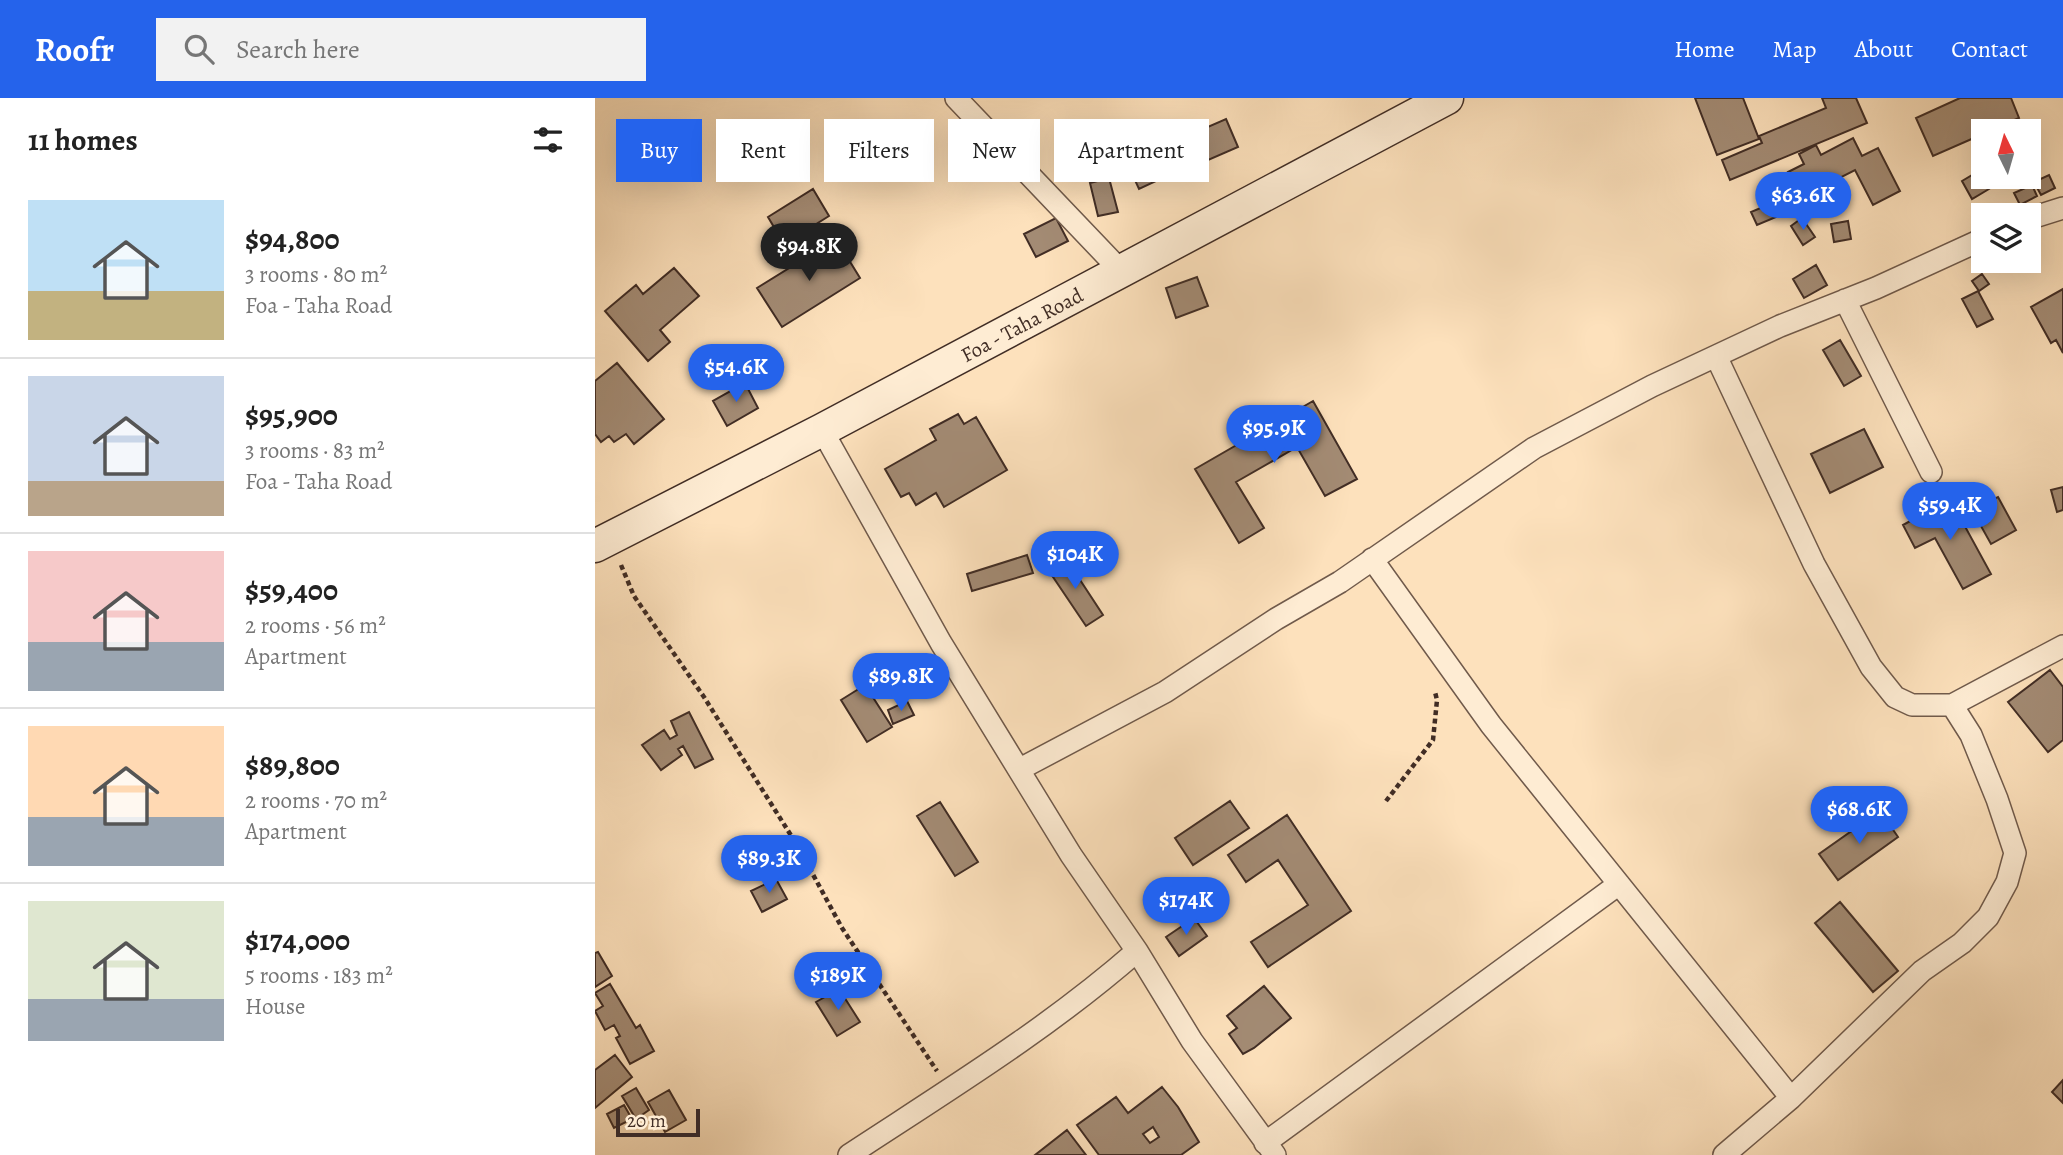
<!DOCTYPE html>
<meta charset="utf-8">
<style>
:root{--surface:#fff;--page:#f2f2f2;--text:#222;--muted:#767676;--line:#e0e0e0;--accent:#2563eb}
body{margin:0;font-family:Alegreya,serif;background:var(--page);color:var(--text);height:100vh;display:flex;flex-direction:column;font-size:26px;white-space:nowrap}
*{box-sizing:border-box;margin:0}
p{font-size:23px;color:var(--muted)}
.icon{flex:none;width:38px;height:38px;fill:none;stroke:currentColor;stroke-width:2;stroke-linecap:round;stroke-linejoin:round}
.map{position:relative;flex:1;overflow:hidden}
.drawer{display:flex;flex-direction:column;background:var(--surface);width:595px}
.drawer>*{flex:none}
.banner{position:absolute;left:21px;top:21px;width:665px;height:63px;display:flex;gap:14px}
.needle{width:46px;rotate:355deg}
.fabs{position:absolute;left:1376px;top:21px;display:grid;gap:14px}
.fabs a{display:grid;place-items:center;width:70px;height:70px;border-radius:0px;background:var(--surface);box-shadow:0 7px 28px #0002;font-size:35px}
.scale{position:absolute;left:21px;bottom:18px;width:84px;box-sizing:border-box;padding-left:7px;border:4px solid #412d25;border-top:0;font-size:19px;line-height:24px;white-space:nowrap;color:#412d25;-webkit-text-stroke:5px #feecd3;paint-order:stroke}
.price{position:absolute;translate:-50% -60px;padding:0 16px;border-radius:24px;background:var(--accent);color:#fff;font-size:23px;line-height:46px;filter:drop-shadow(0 2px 4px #0008)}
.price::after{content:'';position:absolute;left:50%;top:42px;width:21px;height:16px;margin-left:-10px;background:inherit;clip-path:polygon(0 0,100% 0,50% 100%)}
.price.selected{background:#222;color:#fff}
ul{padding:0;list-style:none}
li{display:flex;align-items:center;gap:21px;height:175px;padding:0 28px}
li+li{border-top:2px solid var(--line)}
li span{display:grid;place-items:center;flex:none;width:196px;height:140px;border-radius:0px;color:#555}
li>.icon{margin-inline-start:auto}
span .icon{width:84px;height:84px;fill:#fffc;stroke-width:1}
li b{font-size:30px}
h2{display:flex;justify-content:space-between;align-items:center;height:84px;padding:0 28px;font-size:30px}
.tag{padding:0 24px;border-radius:0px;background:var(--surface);box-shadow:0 7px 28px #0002;font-size:24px;line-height:63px}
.tag.selected{background:var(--accent);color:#fff}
header{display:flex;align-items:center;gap:42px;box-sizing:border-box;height:98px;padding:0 35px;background:var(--accent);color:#fff}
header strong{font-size:33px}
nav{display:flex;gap:38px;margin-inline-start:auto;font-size:24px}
.search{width:490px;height:63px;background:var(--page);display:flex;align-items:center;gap:18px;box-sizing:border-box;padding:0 24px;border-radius:0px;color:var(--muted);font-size:26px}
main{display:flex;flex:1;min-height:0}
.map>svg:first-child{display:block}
.building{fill:#a38b74;stroke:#412d25;stroke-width:2;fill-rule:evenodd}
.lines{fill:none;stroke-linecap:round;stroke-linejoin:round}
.street-casing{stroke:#705a4b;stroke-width:24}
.secondary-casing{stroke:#412d25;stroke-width:35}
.path{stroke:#412d25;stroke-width:4.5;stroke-dasharray:5 3.5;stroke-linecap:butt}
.street{stroke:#feecd3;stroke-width:21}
.secondary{stroke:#feecd3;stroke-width:32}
.labels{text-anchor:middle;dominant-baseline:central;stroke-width:7;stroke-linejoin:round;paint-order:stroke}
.street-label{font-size:21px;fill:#412d25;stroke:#feecd3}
</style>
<header>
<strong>Roofr</strong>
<div class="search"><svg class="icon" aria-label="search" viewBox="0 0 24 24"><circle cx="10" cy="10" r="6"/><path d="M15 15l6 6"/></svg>Search here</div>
<nav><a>Home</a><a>Map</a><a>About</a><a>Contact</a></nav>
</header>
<main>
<section class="drawer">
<h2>11 homes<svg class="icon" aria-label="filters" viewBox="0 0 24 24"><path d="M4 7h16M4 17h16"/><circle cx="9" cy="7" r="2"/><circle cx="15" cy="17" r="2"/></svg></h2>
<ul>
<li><span style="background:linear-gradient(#bfe0f5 65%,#c2b280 0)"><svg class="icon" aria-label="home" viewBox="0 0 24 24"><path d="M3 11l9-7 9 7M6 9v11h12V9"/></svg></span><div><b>$94,800</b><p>3 rooms · 80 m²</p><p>Foa - Taha Road</p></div></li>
<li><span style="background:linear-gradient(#c9d6e8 75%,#b9a48a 0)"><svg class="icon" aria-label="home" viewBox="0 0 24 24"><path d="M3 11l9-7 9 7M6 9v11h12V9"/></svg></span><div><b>$95,900</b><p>3 rooms · 83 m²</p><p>Foa - Taha Road</p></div></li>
<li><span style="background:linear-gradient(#f6c9c9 65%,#9aa5b1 0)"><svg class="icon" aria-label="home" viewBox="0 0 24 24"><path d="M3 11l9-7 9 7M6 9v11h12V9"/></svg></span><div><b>$59,400</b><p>2 rooms · 56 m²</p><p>Apartment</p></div></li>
<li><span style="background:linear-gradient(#ffd9b3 65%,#9aa5b1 0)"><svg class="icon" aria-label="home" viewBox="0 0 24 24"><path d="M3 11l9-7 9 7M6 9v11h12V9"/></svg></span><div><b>$89,800</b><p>2 rooms · 70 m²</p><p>Apartment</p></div></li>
<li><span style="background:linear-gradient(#dfe7d0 70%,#9aa5b1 0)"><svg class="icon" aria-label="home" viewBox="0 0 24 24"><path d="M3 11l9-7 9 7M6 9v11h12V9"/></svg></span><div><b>$174,000</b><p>5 rooms · 183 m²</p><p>House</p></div></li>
</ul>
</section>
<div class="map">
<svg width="1468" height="1057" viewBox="0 0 1468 1057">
<rect width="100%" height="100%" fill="#fde1bc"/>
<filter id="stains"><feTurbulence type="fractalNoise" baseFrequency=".00286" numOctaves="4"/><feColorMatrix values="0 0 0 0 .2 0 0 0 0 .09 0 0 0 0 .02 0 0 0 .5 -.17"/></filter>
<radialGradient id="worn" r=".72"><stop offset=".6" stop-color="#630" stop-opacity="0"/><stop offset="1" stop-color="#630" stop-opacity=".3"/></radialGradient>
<path class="building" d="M1100 0H1148L1164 41 1122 57Z
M1227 0H1261L1272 25 1135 82 1127 62 1167 45 1164 38 1231 10Z
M1365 0H1416L1424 20 1394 33H1388V36L1338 58 1321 20Z
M631 21 643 49 581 76 569 48Z
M1258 40 1267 58 1283 50 1305 93 1278 107 1260 72 1207 99 1193 74 1209 66 1204 56 1221 47 1226 57Z
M566 54 576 76 544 91 534 69Z
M1384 73 1394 91 1377 101 1367 83Z
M1454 77 1460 90 1446 97 1439 84Z
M514 80 523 114 503 118 495 85Z
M1437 87 1442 98 1425 107 1419 95Z
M218 91 234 118 189 146 173 119Z
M1175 106 1181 119 1162 127 1156 114Z
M461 120 473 143 441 159 429 136Z
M1207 120 1220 139 1208 147 1196 128Z
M1253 123 1256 141 1239 144 1236 126Z
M241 141 265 180 187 229 162 190Z
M1221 167 1232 187 1209 200 1198 181Z
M79 170 104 198 65 232 75 244 53 263 10 213 41 187 48 196Z
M1387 176 1394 186 1384 193 1377 183Z
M602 179 613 208 581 220 571 190Z
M1468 191V255L1461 242 1456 245 1436 209Z
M1383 193 1398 221 1382 229 1367 201Z
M1245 242 1266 278 1249 288 1228 252Z
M22 265 69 321 39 346 31 336 19 344 14 338 6 344 0 336V283Z
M150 285 163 310 132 328 118 303Z
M718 303 762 381 730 398 702 349 641 384 669 430 644 445 600 371Z
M363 316 369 326 381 319 412 372 349 409 341 395 321 407 314 395 306 399 290 371 341 342 335 331Z
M1269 331 1288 369 1235 395 1216 356Z
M1468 389V412L1462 414 1456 392Z
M1403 399 1421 432 1396 446 1377 412Z
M1355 401 1396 476 1368 491 1340 440 1320 450 1308 427Z
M432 457 438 475 377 493 372 476Z
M470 459 508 517 491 528 452 470Z
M1455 572 1468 589V642L1453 654 1413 604Z
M270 587 297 629 272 644 246 602Z
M312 603 319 617 298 626 293 612Z
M94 614 118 661 100 670 88 648 83 651 87 657 66 672 47 647 69 632 75 641 82 637 76 623Z
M635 703 654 730 598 767 580 740Z
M345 704 383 764 360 778 322 718Z
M1285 713 1303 739 1243 782 1224 756Z
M692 717 756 813 673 869 656 844 713 807 683 762 651 784 633 757Z
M181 781 192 801 167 814 156 793Z
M1245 804 1303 873 1278 894 1220 825Z
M599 820 612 838 584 858 571 839Z
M3 854 17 878 0 889V855Z
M15 886 41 930 45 927 59 953 35 966 21 940 25 938 19 927 10 932 0 913 8 908 0 895Z
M669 888 696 920 659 950 648 956 634 936 642 930 632 918Z
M244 891 265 924 242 938 221 904Z
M20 957 37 979 0 1010V972Z
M1468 982V1005L1457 994Z
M567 989 583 1009 604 1044 586 1057H504L482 1027 521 999 533 1015ZM558 1029 564 1039 555 1045 548 1036Z
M41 990 54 1012 41 1021 27 998Z
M74 992 91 1022 70 1034 53 1004Z
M29 1007 37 1021 19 1030 12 1016Z
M472 1032 491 1057H440Z"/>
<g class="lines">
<defs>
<path id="street" d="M361 0 527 174
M1433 121 1468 110
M1250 202 1336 374
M1121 258 1219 466 1276 569 1300 599 1317 607H1357L1468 548
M227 332 346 545 476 757 542 853C453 931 353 992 254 1057
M777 461 896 627 1196 1000
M425 671 570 594 681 521 745 484 939 350 1057 288 1185 228 1281 190 1388 141
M542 853 597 943 680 1057
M670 1045 1024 786
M1129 1057 1196 1000 1327 873 1367 845 1393 819 1412 784 1420 755 1402 701 1376 637 1357 607"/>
<path id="secondary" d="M0 448 227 332 852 0"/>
</defs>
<use href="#street" class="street-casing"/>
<use href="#secondary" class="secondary-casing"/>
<path class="path" d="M26 467 39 498 109 599 202 747 247 830 342 973
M791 703 838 642 842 602 840 594"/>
<use href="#street" class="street"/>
<use href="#secondary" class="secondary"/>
</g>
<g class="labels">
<g class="street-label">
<text transform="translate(427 227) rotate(-28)">Foa - Taha Road</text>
</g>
</g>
<rect width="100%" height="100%" filter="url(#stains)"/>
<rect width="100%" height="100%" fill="url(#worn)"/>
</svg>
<div class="fabs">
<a><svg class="needle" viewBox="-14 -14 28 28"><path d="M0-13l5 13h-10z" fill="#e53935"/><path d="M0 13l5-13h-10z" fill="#767676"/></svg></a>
<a><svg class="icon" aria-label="layers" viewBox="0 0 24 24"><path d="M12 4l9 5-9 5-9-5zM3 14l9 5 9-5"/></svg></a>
</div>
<div class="scale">20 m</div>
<b class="price" style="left:1208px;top:134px">$63.6K</b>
<b class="price selected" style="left:214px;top:185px">$94.8K</b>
<b class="price" style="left:141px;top:306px">$54.6K</b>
<b class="price" style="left:679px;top:367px">$95.9K</b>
<b class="price" style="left:1355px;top:444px">$59.4K</b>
<b class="price" style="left:480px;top:493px">$104K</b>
<b class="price" style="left:306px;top:615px">$89.8K</b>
<b class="price" style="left:1264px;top:748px">$68.6K</b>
<b class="price" style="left:174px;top:797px">$89.3K</b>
<b class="price" style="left:591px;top:839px">$174K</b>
<b class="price" style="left:243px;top:914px">$189K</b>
<div class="banner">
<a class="tag selected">Buy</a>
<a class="tag">Rent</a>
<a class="tag">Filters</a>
<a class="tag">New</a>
<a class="tag">Apartment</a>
</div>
</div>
</main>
